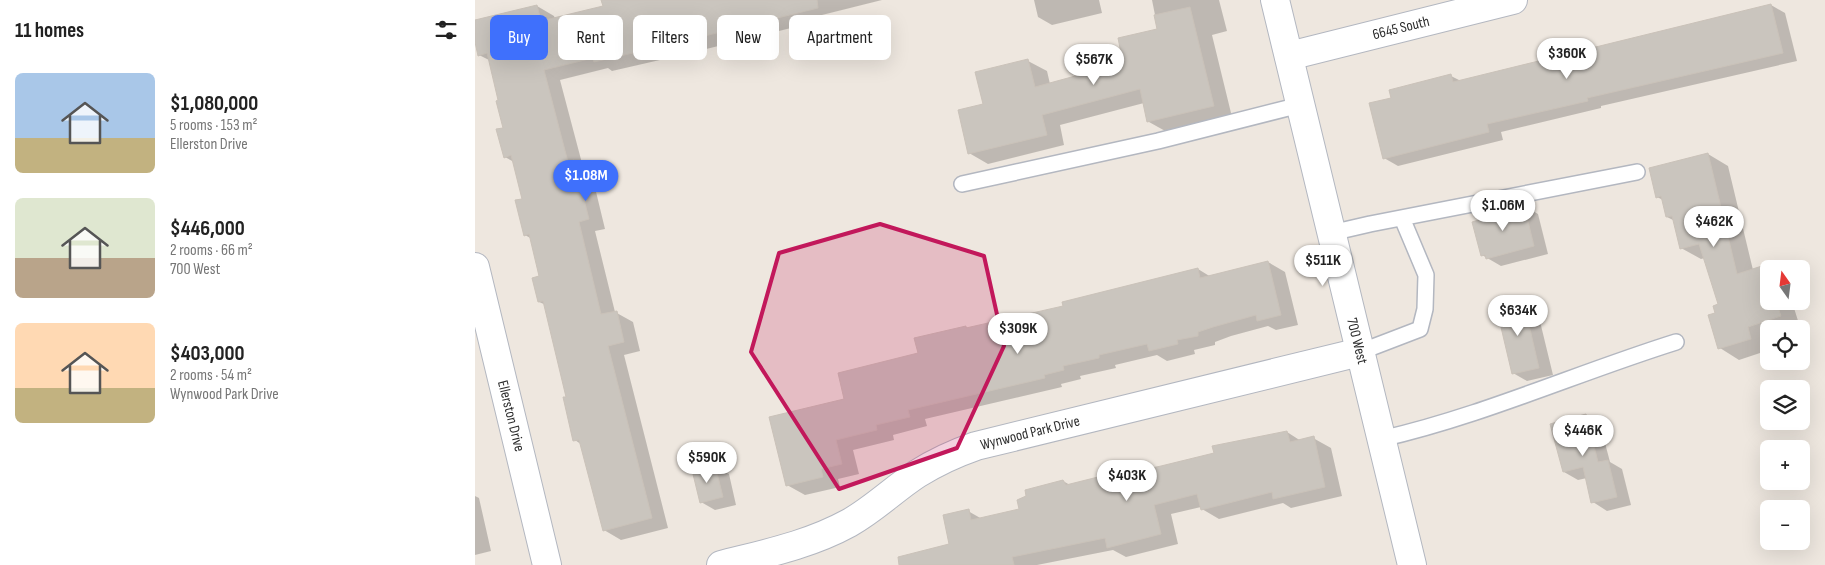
<!DOCTYPE html>
<meta charset="utf-8">
<style>
:root{--surface:#fff;--page:#f6f6f6;--text:#222;--muted:#767676;--accent:#3f70fc}
body{margin:0;font-family:"Sofia Sans Condensed",sans-serif;background:var(--page);color:var(--text);height:100vh;display:flex;flex-direction:column;font-size:19px;white-space:nowrap}
*{box-sizing:border-box;margin:0}
p{font-size:16px;color:var(--muted)}
.icon{flex:none;width:28px;height:28px;fill:none;stroke:currentColor;stroke-width:2;stroke-linecap:round;stroke-linejoin:round}
.map{position:relative;flex:1;overflow:hidden}
.panel{display:flex;flex-direction:column;background:var(--surface);width:475px}
.panel>*{flex:none}
.banner{position:absolute;left:15px;top:15px;width:475px;height:45px;display:flex;gap:10px}
.needle{width:32px;rotate:346deg}
.tools{position:absolute;left:1285px;top:260px;display:grid;gap:10px}
.tools a{display:grid;place-items:center;width:50px;height:50px;border-radius:8px;background:var(--surface);box-shadow:0 5px 20px #0002;font-size:25px}
.price{position:absolute;translate:-50% -42px;padding:0 11px;border-radius:18px;background:#fff;color:#222;font-size:16px;line-height:32px;filter:drop-shadow(0 1px 2px #0008)}
.price::after{content:'';position:absolute;left:50%;top:30px;width:15px;height:11px;margin-left:-8px;background:inherit;clip-path:polygon(0 0,100% 0,50% 100%)}
.price.active{background:var(--accent);color:#fff}
ul{padding:0;list-style:none}
li{display:flex;align-items:center;gap:15px;height:125px;padding:0 15px}
li span{display:grid;place-items:center;flex:none;width:140px;height:100px;border-radius:8px;color:#555}
li>.icon{margin-inline-start:auto}
span .icon{width:60px;height:60px;fill:#fffc;stroke-width:1}
li b{font-size:21px}
h2{display:flex;justify-content:space-between;align-items:center;height:60px;padding:0 15px;font-size:21px}
.pill{padding:0 18px;border-radius:8px;background:var(--surface);box-shadow:0 5px 20px #0002;font-size:18px;line-height:45px}
.pill.active{background:var(--accent);color:#fff}
main{display:flex;flex:1;min-height:0}
.map>svg:first-child{display:block}
.shadow{fill:#0003}
.building{fill:#cac5be;stroke:#cac2b9}
.lines{fill:none;stroke-linecap:round;stroke-linejoin:round}
.service-casing{stroke:#b3b7c0;stroke-width:18}
.minor-casing{stroke:#b3b7c0;stroke-width:30}
.secondary-casing{stroke:#b3b7c0;stroke-width:30}
.service{stroke:#fff;stroke-width:15}
.minor{stroke:#fff;stroke-width:28}
.secondary{stroke:#fff;stroke-width:28}
.marked{fill:#c2185b;fill-opacity:0.2;stroke:#c2185b;stroke-width:4;stroke-linejoin:round}
.labels{text-anchor:middle;dominant-baseline:central;stroke-width:5;stroke-linejoin:round;paint-order:stroke}
.street-label{font-size:15px;fill:#2d2d2d;stroke:#fff}
</style>
<main>
<section class="panel">
<h2>11 homes<svg class="icon" aria-label="filters" viewBox="0 0 24 24"><path d="M4 7h16M4 17h16"/><circle cx="9" cy="7" r="2"/><circle cx="15" cy="17" r="2"/></svg></h2>
<ul>
<li><span style="background:linear-gradient(#a9c7e8 65%,#c2b280 0)"><svg class="icon" aria-label="home" viewBox="0 0 24 24"><path d="M3 11l9-7 9 7M6 9v11h12V9"/></svg></span><div><b>$1,080,000</b><p>5 rooms · 153 m²</p><p>Ellerston Drive</p></div></li>
<li><span style="background:linear-gradient(#dfe7d0 60%,#b9a48a 0)"><svg class="icon" aria-label="home" viewBox="0 0 24 24"><path d="M3 11l9-7 9 7M6 9v11h12V9"/></svg></span><div><b>$446,000</b><p>2 rooms · 66 m²</p><p>700 West</p></div></li>
<li><span style="background:linear-gradient(#ffd9b3 65%,#c2b280 0)"><svg class="icon" aria-label="home" viewBox="0 0 24 24"><path d="M3 11l9-7 9 7M6 9v11h12V9"/></svg></span><div><b>$403,000</b><p>2 rooms · 54 m²</p><p>Wynwood Park Drive</p></div></li>
</ul>
</section>
<div class="map">
<svg width="1350" height="565" viewBox="0 0 1350 565">
<rect width="100%" height="100%" fill="#eee7df"/>
<path class="shadow" d="M128 0H407L343 16 344 21 211 54 137 71 133 68 85 80 108 167 116 171 130 229 120 231 140 312 158 322 165 351 149 355 193 528 146 540 129 530 107 445 100 440 92 398 71 305 64 302 66 277 57 239 50 235 49 199 39 162 30 157 29 128 16 61 4 55 0 37V21L62 6 79 16 80 19 129 7Z
M559 0H624L627 13 577 25 563 17Z
M677 0H744L752 31 737 35 757 117 692 132 674 122 669 103 585 125 589 145 513 164 494 153 509 105 553 61 572 71 575 84 650 64 683 30Z
M1296 5 1310 13 1322 61 1126 106V108L1026 132 1028 140 923 166 909 158 918 99 976 76 986 81Z
M1233 154 1253 166 1278 270 1303 262 1314 269H1294V301H1326V284L1333 303 1319 308 1325 327 1294 329V337L1292 338 1294 350 1264 360 1245 348 1241 314 1245 305 1230 258 1226 259 1206 248 1200 221 1192 217 1188 200 1182 197Z
M1049 206 1063 214 1073 254 1026 266 1007 255Z
M793 262 810 272 823 325 801 330 793 326 756 336 740 342V345L719 350 720 354 692 361 682 355 640 365 641 368 605 376 606 379 586 384 587 387 450 419 452 426 418 435 419 440 378 450 384 474 363 479 365 487 330 495 312 485 371 400 491 327 494 329 589 307 723 269 736 277Z
M1048 301 1062 309 1078 375 1052 381 1038 373Z
M1111 416 1125 424 1135 462 1147 469 1156 505 1132 511 1118 502 1112 478 1103 480 1089 472Z
M812 432 826 441 838 438 856 448 867 496 816 508 808 503 744 519 727 509 726 507 696 514 703 544 651 557 638 550 562 565H428L476 545 493 511 507 519 545 510 588 481 595 485 671 466 677 470 740 454Z
M240 466 254 474 261 505 240 510 226 502Z
M0 496 4 498 16 551 0 555Z"/>
<path class="building" d="M126 0H342L343 8 193 45 119 62 118 58 69 70 93 162 99 160 114 219 104 222 126 314 142 311 149 342 133 346 177 518 128 531 104 440 98 441 88 397H91L68 301 63 302 57 278 64 276 54 234 49 236 40 200 47 199 36 155 29 158 21 129 28 128 21 101 23 100 12 53 3 56 0 42V20L62 5 66 21 128 6Z
M1296 4 1308 53 1112 98 1113 101 1012 124 1014 132 908 159 894 103 916 98 914 90 976 74 978 82Z
M715 7 739 106 672 122 665 89 567 115 572 135 493 154 483 110 508 104 500 72 553 59 560 87 648 63 643 38 682 29 679 15Z
M1233 153 1262 274 1290 265 1294 277V301H1301L1306 316 1273 327 1276 339 1243 349 1233 315 1240 313 1238 306 1243 304 1224 244 1205 249 1197 216 1191 217 1186 196 1181 198 1174 168Z
M1049 205 1059 246 1011 259 1010 255 1006 256 997 222 1004 220 1003 216Z
M793 261 806 315 782 321 781 315 738 327 723 332V336L702 340 703 344 674 351 672 344 624 355V358L588 366 589 370 569 375 570 378 433 410 435 417 401 425 402 430 361 440 367 464 346 469 348 477 311 486 294 417 369 399 363 373 443 353 439 338 491 326V328L588 306 587 302 723 268 725 278Z
M1048 299 1064 368 1037 374 1021 306Z
M1111 414 1123 462 1133 460 1142 497 1116 503 1108 467 1088 472 1075 424Z
M812 431 815 442 839 436 850 487 798 499 797 492 726 510 722 494 679 505 686 534 632 548 630 538 537 557 539 565H424L423 557 474 544 468 515 494 509 496 520 544 509 542 500 551 496 550 490 588 480 591 485 671 465 672 469 686 466 739 453 737 446Z
M240 465 248 497 225 503 217 470Z"/>
<g class="lines">
<defs>
<path id="service" d="M487 184 683 141 825 105
M856 233 895 224 1162 172
M885 352 945 329 950 309 951 275 927 218
M906 439C1007 416 1102 373 1201 342"/>
<path id="minor" d="M814 56 1038 0
M0 267 72 565
M246 565C289 554 334 545 374 523 399 509 419 489 442 474 461 462 481 453 501 446L885 352"/>
<path id="secondary" d="M800 0 937 565"/>
</defs>
<use href="#service" class="service-casing"/>
<use href="#minor" class="minor-casing"/>
<use href="#secondary" class="secondary-casing"/>
<use href="#service" class="service"/>
<use href="#minor" class="minor"/>
<use href="#secondary" class="secondary"/>
</g>
<path class="marked" d="M405 224 509 256 529 346 482 448 364 489 276 352 304 253Z"/>
<g class="labels">
<g class="street-label">
<text transform="translate(926 28) rotate(-14)">6645 South</text>
<text transform="translate(882 341) rotate(76)">700 West</text>
<text transform="translate(36 416) rotate(76)">Ellerston Drive</text>
<text transform="translate(555 433) rotate(-14)">Wynwood Park Drive</text>
</g>
</g>
</svg>
<div class="tools">
<a><svg class="needle" viewBox="-14 -14 28 28"><path d="M0-13l5 13h-10z" fill="#e53935"/><path d="M0 13l5-13h-10z" fill="#767676"/></svg></a>
<a><svg class="icon" aria-label="locate" viewBox="0 0 24 24"><circle cx="12" cy="12" r="6"/><path d="M12 2v4M12 18v4M2 12h4M18 12h4"/></svg></a>
<a><svg class="icon" aria-label="layers" viewBox="0 0 24 24"><path d="M12 4l9 5-9 5-9-5zM3 14l9 5 9-5"/></svg></a>
<a>+</a>
<a>−</a>
</div>
<b class="price" style="left:1092px;top:80px">$360K</b>
<b class="price" style="left:619px;top:86px">$567K</b>
<b class="price active" style="left:111px;top:202px">$1.08M</b>
<b class="price" style="left:1028px;top:232px">$1.06M</b>
<b class="price" style="left:1239px;top:248px">$462K</b>
<b class="price" style="left:848px;top:287px">$511K</b>
<b class="price" style="left:1043px;top:337px">$634K</b>
<b class="price" style="left:543px;top:355px">$309K</b>
<b class="price" style="left:1108px;top:457px">$446K</b>
<b class="price" style="left:232px;top:484px">$590K</b>
<b class="price" style="left:652px;top:502px">$403K</b>
<div class="banner">
<a class="pill active">Buy</a>
<a class="pill">Rent</a>
<a class="pill">Filters</a>
<a class="pill">New</a>
<a class="pill">Apartment</a>
</div>
</div>
</main>
